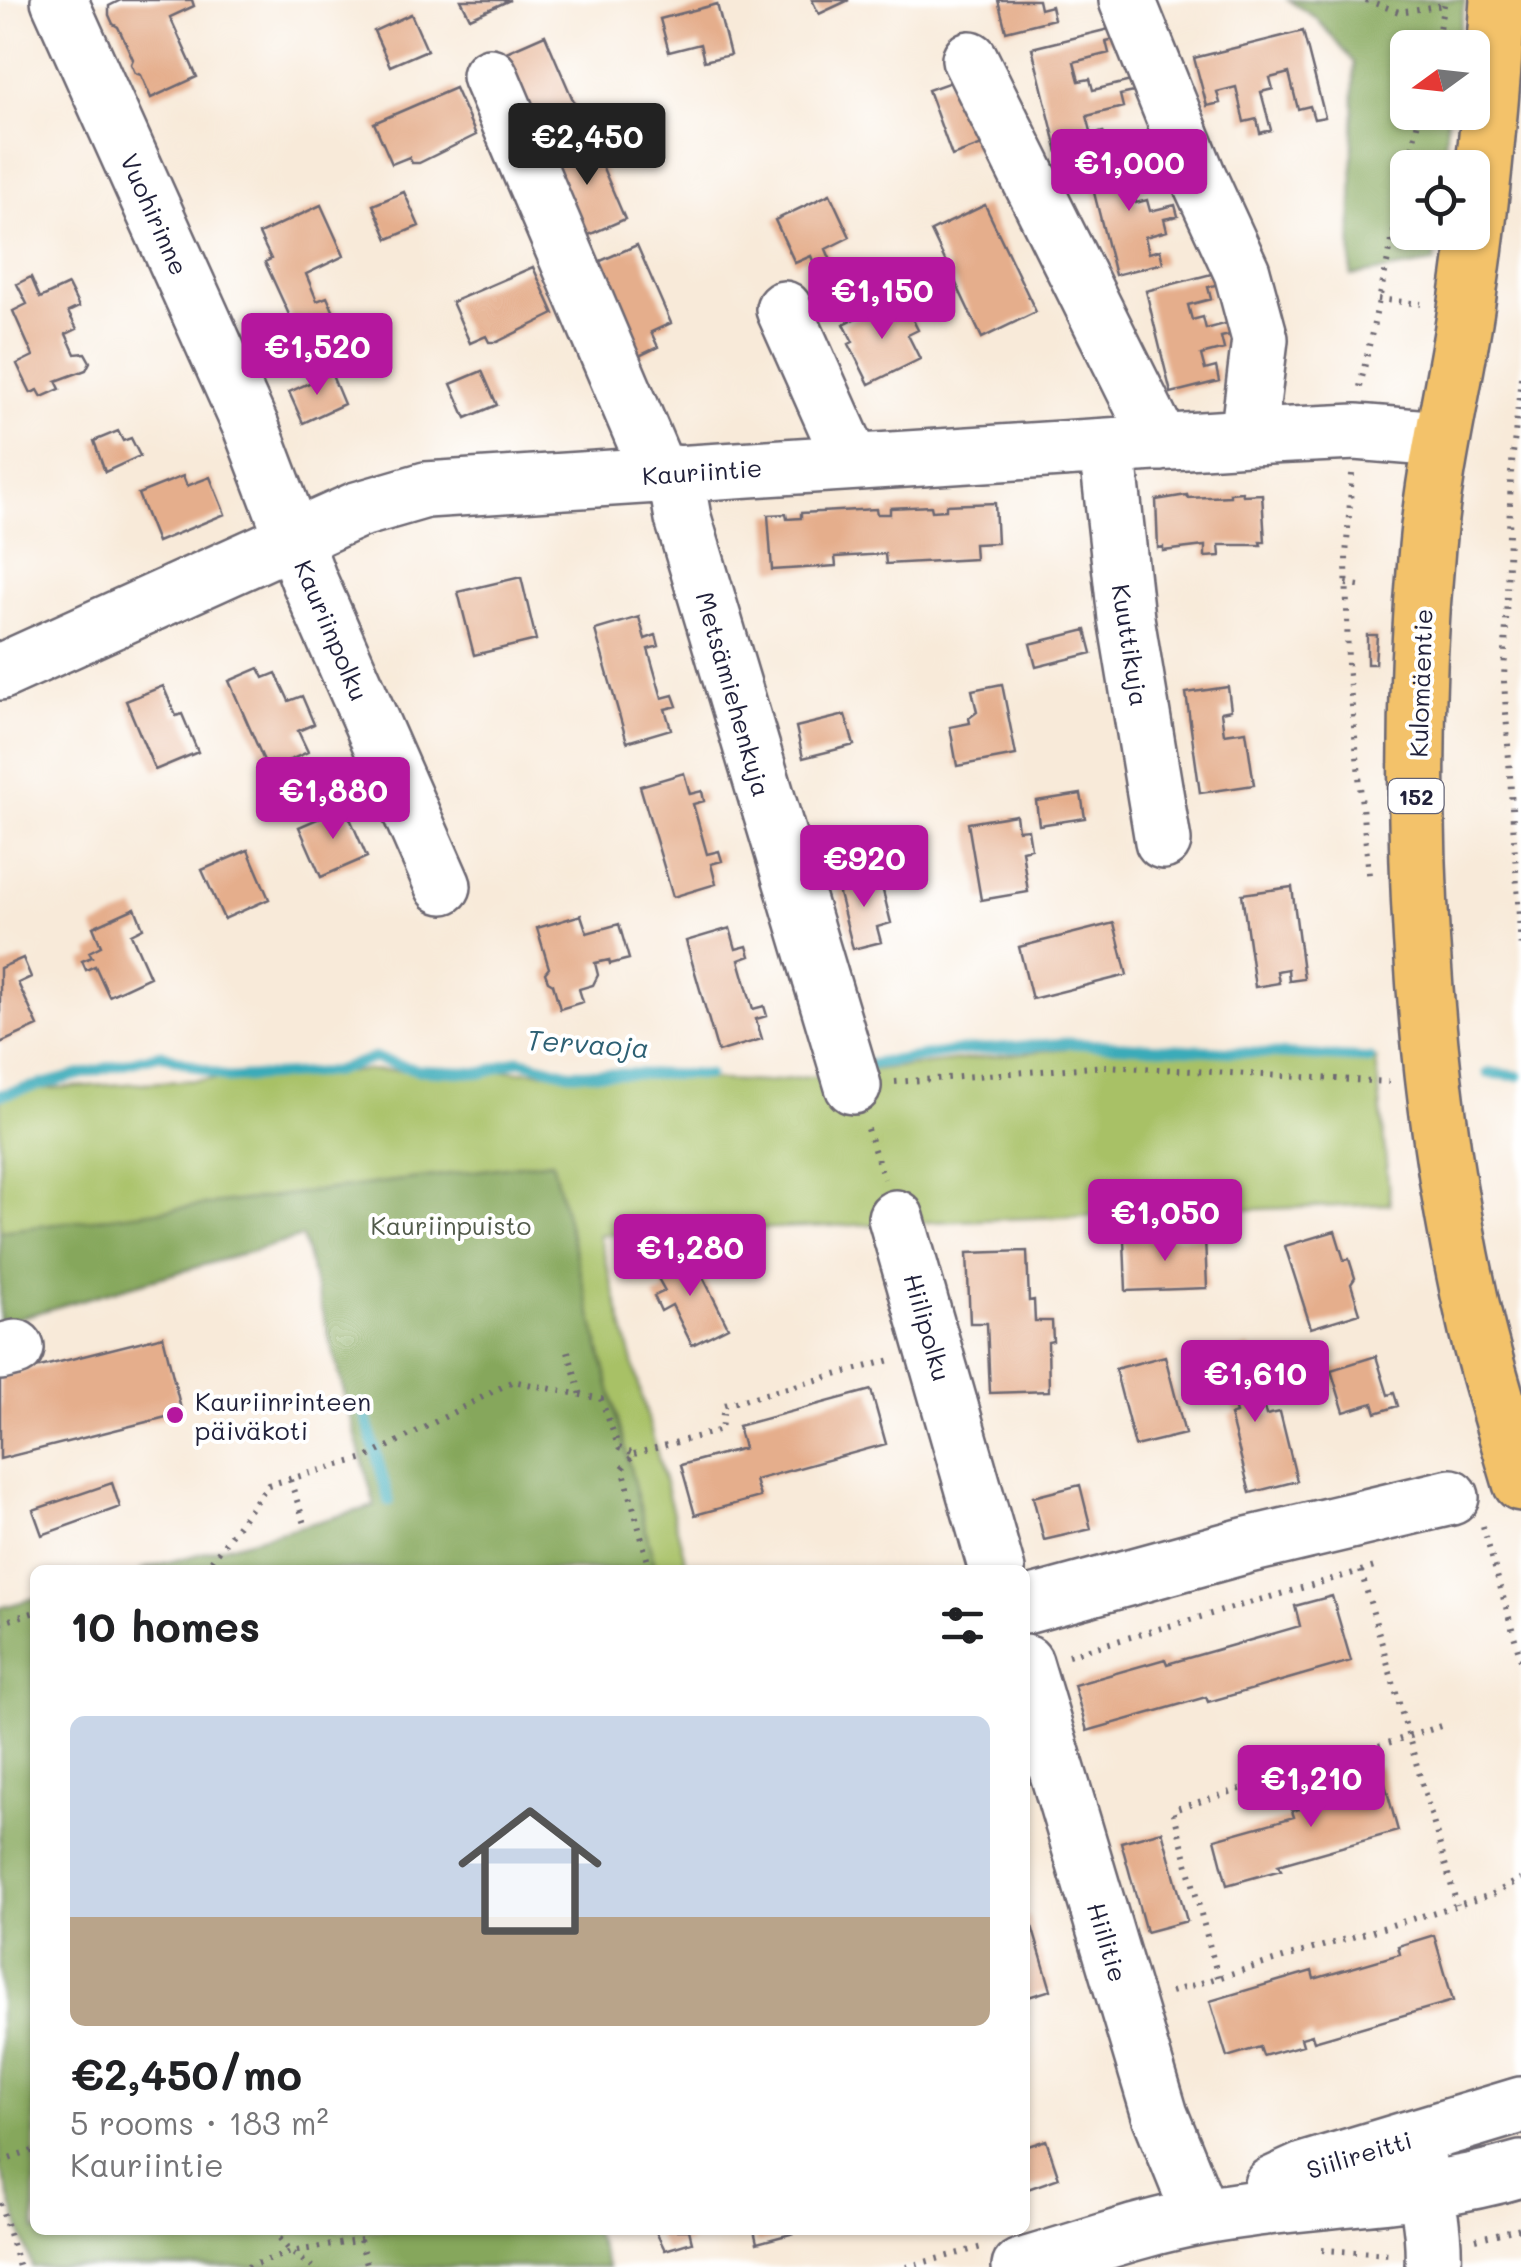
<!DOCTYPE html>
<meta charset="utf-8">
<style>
:root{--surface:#fff;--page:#f2f2f2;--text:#202124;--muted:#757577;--accent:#b5179e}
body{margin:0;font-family:Mali,sans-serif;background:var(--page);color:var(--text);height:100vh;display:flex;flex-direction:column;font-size:38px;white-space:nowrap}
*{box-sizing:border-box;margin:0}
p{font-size:32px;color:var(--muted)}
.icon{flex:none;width:55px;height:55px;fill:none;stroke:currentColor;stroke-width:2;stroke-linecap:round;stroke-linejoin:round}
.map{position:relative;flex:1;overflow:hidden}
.drawer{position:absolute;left:30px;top:1565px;width:1000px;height:670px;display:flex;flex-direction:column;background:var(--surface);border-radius:15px;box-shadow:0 2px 8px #0004}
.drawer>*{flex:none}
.needle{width:65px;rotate:255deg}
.tools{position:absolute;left:1390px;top:30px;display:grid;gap:20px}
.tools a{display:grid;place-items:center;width:100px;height:100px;border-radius:15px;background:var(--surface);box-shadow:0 2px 8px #0004;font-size:50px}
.price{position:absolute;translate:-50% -85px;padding:0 22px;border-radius:10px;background:var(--accent);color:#fff;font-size:32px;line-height:65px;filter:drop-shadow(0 2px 5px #0008)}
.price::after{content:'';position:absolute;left:50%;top:60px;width:30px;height:22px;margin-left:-15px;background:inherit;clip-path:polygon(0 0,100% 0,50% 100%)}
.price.selected{background:#222;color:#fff}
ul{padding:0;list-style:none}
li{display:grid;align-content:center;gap:20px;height:530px;padding:0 40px}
li span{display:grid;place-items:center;height:310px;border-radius:15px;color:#555}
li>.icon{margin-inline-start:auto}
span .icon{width:180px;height:180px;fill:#fffc;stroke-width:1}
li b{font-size:42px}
h2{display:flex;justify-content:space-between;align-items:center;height:120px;padding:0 40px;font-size:42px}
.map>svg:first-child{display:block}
.green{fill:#a8c166;stroke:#657250;stroke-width:2.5}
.forest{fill:#86a75b;stroke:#54644b;stroke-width:2.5}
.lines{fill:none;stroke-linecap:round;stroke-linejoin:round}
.stream{stroke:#3babb9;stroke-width:11}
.building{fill:#e5ae8c}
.minor-casing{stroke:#6d6872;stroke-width:60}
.major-casing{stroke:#6d6872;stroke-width:60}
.path{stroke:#6d6872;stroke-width:6;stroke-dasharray:2.5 8;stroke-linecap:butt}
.minor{stroke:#fff;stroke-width:55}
.major{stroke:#f3c26a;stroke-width:55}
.poi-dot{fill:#b5179e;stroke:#fff;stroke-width:4}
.labels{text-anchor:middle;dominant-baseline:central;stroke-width:8;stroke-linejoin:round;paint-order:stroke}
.shield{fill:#fff;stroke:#646476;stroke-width:2.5}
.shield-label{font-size:22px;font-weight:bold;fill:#22223b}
.street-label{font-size:25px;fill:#22223b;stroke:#fff}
.park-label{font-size:25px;fill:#515a4a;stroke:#fff}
.poi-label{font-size:25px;fill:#22223b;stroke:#fff;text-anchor:start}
.water-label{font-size:28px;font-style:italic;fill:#2d6074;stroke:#fff}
</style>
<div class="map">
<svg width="1521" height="2267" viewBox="0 0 1521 2267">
<rect width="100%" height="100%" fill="#fff"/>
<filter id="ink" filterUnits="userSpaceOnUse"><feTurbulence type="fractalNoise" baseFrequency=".01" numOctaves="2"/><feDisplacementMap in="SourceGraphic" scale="20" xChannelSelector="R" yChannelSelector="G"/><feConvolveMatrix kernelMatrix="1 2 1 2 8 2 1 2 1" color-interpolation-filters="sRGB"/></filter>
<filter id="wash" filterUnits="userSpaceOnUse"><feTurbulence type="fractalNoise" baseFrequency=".0048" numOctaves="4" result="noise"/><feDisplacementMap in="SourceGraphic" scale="40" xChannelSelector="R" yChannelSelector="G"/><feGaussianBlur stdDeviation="2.25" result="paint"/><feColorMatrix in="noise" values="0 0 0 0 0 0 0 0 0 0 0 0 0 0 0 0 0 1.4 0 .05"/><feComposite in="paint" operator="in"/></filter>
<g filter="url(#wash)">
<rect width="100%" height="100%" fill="#f8ead9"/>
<path class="green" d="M1111 1043 1376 1059 1390 1204 599 1235 688 1570H140L375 1506 302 1237 0 1323V1091L380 1070 530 1071 764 1082Z"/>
<path class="forest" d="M1288 0H1465L1456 47 1408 48V112L1448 113 1443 167 1408 168V232L1437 233 1434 263 1351 276 1354 63 1316 18Z
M552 1161 656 1570H140L375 1506 302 1237 0 1323V1231Z
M35 1598V2230H593L608 2267H32L0 2167V1608Z"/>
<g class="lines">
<path class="stream" d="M867 1065 956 1051 1066 1043 1370 1059
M1488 1073 1517 1076
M0 1095 161 1054 228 1078 332 1072 374 1058 418 1070 483 1073 519 1060 569 1073 708 1075
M363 1405 389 1501"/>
</g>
<g id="blocks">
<path class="building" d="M121 0H192L194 6 170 17 197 77 151 98 141 75 135 73 131 64 133 59 118 27 113 24 109 15V6Z
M461 0H510L470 18Z
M812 0H849L819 14Z
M998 0H1038L1040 9 1051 6 1054 19 1006 31Z
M717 4 730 55 704 61 700 44 669 52 660 19Z
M411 14 427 50 390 66 374 31Z
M1117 27 1120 38 1106 41 1109 53 1074 62 1079 81 1090 79 1093 90 1131 81 1134 92 1120 95 1123 107 1087 116 1092 135 1103 132 1107 145 1059 157 1032 48Z
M1303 31 1325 117 1314 119 1310 106 1298 109 1289 73 1270 78 1273 89 1261 92 1271 130 1260 133 1257 119 1244 122 1236 87 1217 92 1220 103 1207 106 1194 58Z
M545 35 579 114 538 132 504 53Z
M962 78 985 144 952 156 928 90Z
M455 88 476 135 419 163H412L409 157 392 164 374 123Z
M591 140 625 219 584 237 550 158Z
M1163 155 1166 166 1152 169 1155 181 1132 187 1136 203 1147 200 1150 211 1175 205 1178 216 1164 219 1167 231 1145 237 1149 253 1160 250 1163 263 1115 275 1089 173Z
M404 192 419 226 388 239 373 205Z
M830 194 850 237 826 249 835 270 820 277 811 256 795 263 775 220Z
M321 205 344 256 306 274 317 301 327 297 335 315 297 332 265 262 271 259 259 234Z
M985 205 1036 312 982 338 931 231Z
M637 245 671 323 651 332 658 347 637 357 596 263Z
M533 267 554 314 497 342H489L486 336 470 343 452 302Z
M1219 272 1222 283 1208 287 1211 299 1188 305 1192 320 1203 317 1206 329 1232 322 1234 334 1221 337 1224 349 1201 355 1205 370 1216 367 1219 381 1171 393 1146 291Z
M31 277 40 298 68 285 79 307 68 312 77 329 66 334 75 354 85 353 90 362 86 370 56 381 60 389 42 397 38 390 31 393 17 364 33 356 13 311 27 304 17 284Z
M891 301 898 317 909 312 918 330 908 335 920 359 869 384 849 344 853 342 844 324Z
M482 371 497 405 466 418 451 384Z
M331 373 344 404 303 423 289 392Z
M118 431 123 441 131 438 140 456 105 472 94 441Z
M183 476 187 486 210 477 225 514 157 542 138 494Z
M1242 492 1243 495 1262 494 1265 542H1260L1261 545H1219L1220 556 1205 557V546L1163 551V547L1158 548 1156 500 1187 495 1188 498 1230 496V493Z
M995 503 997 543 974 544 975 559 886 564 885 554 835 557 836 566 772 570 768 515 786 514 787 519 801 518V513L876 509 877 514H890V508L931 506 932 511 946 510V505Z
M521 577 536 640 474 655 458 592Z
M639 617 645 639 656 635 659 646 648 649 662 698 673 695 677 706 665 709 671 729 627 742 595 630Z
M1086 630 1092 653 1036 667 1030 644Z
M1367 635H1377L1375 664H1367Z
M259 668 264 678 276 673 289 701 302 696 314 724 298 731 308 752 268 770 229 681Z
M1002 684 1016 755 957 766 950 727 970 723 969 718 977 712 972 690Z
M163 686 176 716 182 714 198 752 155 770 126 701Z
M1228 687 1231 710 1221 712 1224 734 1246 731 1254 785 1200 793 1186 693Z
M845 715 854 745 803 758 796 727Z
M684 773 690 794 702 791 704 801 693 804 707 854 719 851 722 861 711 864 716 884 673 897 640 786Z
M1081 794 1085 818 1039 825 1036 801Z
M345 807 367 857 321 877 299 827Z
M1016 815 1018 830 1028 829 1031 848 1022 850 1028 892 981 900 968 823Z
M248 850 269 899 224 919 202 870Z
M879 875 891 923 877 927 881 942 853 949 837 886Z
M1292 887 1304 979 1289 981 1288 969 1277 971 1279 983 1255 987 1242 894Z
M135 908 143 928 131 934 150 977 109 996 95 966 86 970 82 961 92 957 89 952 101 946 93 927Z
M581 915 587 933 619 924 629 959 610 964 609 960 595 963 598 975 593 985 579 989 583 1002 560 1009 553 984 548 981 545 973 549 968 537 928Z
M1114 923 1127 975 1032 999 1019 947Z
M730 928 736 949 747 946 750 956 739 960 753 1009 764 1006 767 1016 756 1019 762 1039 718 1052 686 941Z
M23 958 31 977 18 983 38 1026 0 1043V968Z
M1335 1231 1344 1260 1349 1259 1355 1278 1351 1284 1360 1313 1311 1328 1285 1246Z
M1205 1237 1207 1288 1126 1291 1124 1240Z
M1027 1251 1029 1301 1034 1300 1035 1321H1052L1053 1341 1048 1342 1049 1391 990 1393 987 1323H970L967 1253Z
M691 1253 728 1327 692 1345 672 1305 661 1311 654 1296 665 1291 654 1271Z
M163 1336 182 1413 0 1459V1377Z
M1249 1347 1266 1415 1280 1412 1297 1481 1250 1493 1230 1415 1236 1413 1229 1390 1224 1391 1215 1356Z
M1165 1356 1185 1434 1135 1446 1115 1369Z
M1376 1356 1388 1395 1394 1393 1398 1406 1376 1413 1373 1403 1344 1412 1331 1370Z
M871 1390 886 1444 755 1480 760 1497 695 1515 681 1465 744 1448 738 1426Z
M112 1483 120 1507 42 1535 33 1510Z
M1080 1485 1091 1529 1044 1540 1033 1497Z
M1332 1596 1351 1661 1208 1702 1206 1697 1087 1731 1074 1685 1165 1659 1167 1664 1300 1626 1295 1606Z
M1380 1766 1398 1831 1278 1865 1281 1870 1227 1885 1215 1839 1294 1817 1292 1811 1348 1795 1343 1777Z
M1162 1831 1187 1921 1146 1932 1121 1842Z
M1029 1916 1051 1990 1025 1998V1917Z
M1434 1935 1453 2001 1314 2041 1312 2035 1301 2038 1303 2045 1263 2056 1260 2047 1227 2057 1210 2001 1312 1971 1314 1979 1400 1954 1398 1946Z
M1046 2140 1059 2178 1025 2190V2147Z
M655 2230H689L692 2242 665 2250Z
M754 2230H802V2231L757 2243Z"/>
</g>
</g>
<g filter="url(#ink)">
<use href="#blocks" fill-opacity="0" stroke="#6d6872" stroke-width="2.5"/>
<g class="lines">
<defs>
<path id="minor" d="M59 0 251 427 309 580 443 886
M1127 0 1197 174 1242 272 1260 339 1248 437
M970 59 1161 443
M490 76 659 474
M784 309 852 462
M1107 447 1126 618 1163 841
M675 473 683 518 853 1086
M0 672 357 510 426 490 1248 437 1356 432 1441 439
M896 1218 997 1570
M0 1352 16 1348
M1025 1606 1248 1545 1451 1497
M1025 1663 1160 2115 1201 2216
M1416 2155C1426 2191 1435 2229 1433 2267
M1272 2185 1305 2170 1521 2105
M1020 2267C1080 2250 1142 2227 1204 2216 1309 2197 1418 2200 1521 2169"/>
<path id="major" d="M1498 0C1491 103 1482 206 1466 309 1454 388 1434 467 1427 547 1404 799 1419 1084 1477 1330 1490 1381 1506 1432 1521 1483"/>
</defs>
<use href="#minor" class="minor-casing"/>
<use href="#major" class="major-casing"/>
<path class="path" d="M1366 0 1399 12 1444 5
M1435 48 1445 0
M1408 168 1420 112
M1378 299 1421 304
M1521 377 1511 473 1504 681 1521 949
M1360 387 1408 168
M1352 474 1346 556 1348 667 1369 875
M1346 584 1366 587
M895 1082 1106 1066 1389 1082
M867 1129 884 1179
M568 1351 581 1395
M634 1454 721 1430 724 1405 891 1360
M290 1480 305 1524
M1483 1526 1521 1660
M194 1570 207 1567 268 1485 368 1457 513 1381 601 1399 619 1448 634 1454 623 1468 650 1570
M1361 1571 1457 1905
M0 1623 35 1612
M1068 1655 1378 1566
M1218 1977 1173 1810 1442 1726
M1171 1992 1491 1895 1521 1879
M0 2162 35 2150
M0 2203 19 2267
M273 2230 291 2252 312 2267
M357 2230 368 2267
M1476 2239 1521 2228
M1322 2250 1390 2254
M247 2267 291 2252 362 2240
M906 2267 982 2247"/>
<use href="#minor" class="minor"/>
<use href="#major" class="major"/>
</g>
</g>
<circle class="poi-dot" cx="175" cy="1415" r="10"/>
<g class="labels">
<rect class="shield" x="1388.5" y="779" width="55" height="34" rx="8"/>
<g class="shield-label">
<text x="1416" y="796">152</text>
</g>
<g class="street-label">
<text transform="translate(155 214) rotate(66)">Vuohirinne</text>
<text transform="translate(702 471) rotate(-4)">Kauriintie</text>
<text transform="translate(332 630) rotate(67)">Kauriinpolku</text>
<text transform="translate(1131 645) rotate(81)">Kuuttikuja</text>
<text transform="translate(1420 683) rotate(-88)">Kulomäentie</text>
<text transform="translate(734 694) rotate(74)">Metsämiehenkuja</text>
<text transform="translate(928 1327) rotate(74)">Hiilipolku</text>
<text transform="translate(1108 1942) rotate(73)">Hiilitie</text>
<text transform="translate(1359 2154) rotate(-17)">Siilireitti</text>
</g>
<g class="park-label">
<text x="451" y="1225">Kauriinpuisto</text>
</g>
<g class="poi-label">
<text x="195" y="1401">Kauriinrinteen<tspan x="195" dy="29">päiväkoti</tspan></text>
</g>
<g class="water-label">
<text transform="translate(588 1043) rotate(4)">Tervaoja</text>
</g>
</g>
</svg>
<div class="tools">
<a><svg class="needle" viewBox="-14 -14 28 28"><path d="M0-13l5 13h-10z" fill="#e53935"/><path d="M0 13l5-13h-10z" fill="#757577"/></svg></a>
<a><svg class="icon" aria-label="locate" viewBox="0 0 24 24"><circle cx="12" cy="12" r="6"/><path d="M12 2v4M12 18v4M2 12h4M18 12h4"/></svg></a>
</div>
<b class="price selected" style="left:587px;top:188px">€2,450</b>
<b class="price" style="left:1129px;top:214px">€1,000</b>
<b class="price" style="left:882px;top:342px">€1,150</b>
<b class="price" style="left:317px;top:398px">€1,520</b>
<b class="price" style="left:333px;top:842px">€1,880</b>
<b class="price" style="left:864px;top:910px">€920</b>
<b class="price" style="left:1165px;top:1264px">€1,050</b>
<b class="price" style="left:690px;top:1299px">€1,280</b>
<b class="price" style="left:1255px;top:1425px">€1,610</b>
<b class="price" style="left:1311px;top:1830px">€1,210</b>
<section class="drawer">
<h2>10 homes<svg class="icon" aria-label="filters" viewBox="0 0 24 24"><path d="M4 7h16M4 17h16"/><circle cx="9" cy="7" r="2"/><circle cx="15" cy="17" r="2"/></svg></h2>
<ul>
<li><span style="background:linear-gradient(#c9d6e8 65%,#b9a48a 0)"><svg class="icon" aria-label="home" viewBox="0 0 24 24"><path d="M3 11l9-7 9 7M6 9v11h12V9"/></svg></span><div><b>€2,450/mo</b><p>5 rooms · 183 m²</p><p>Kauriintie</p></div></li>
</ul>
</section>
</div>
